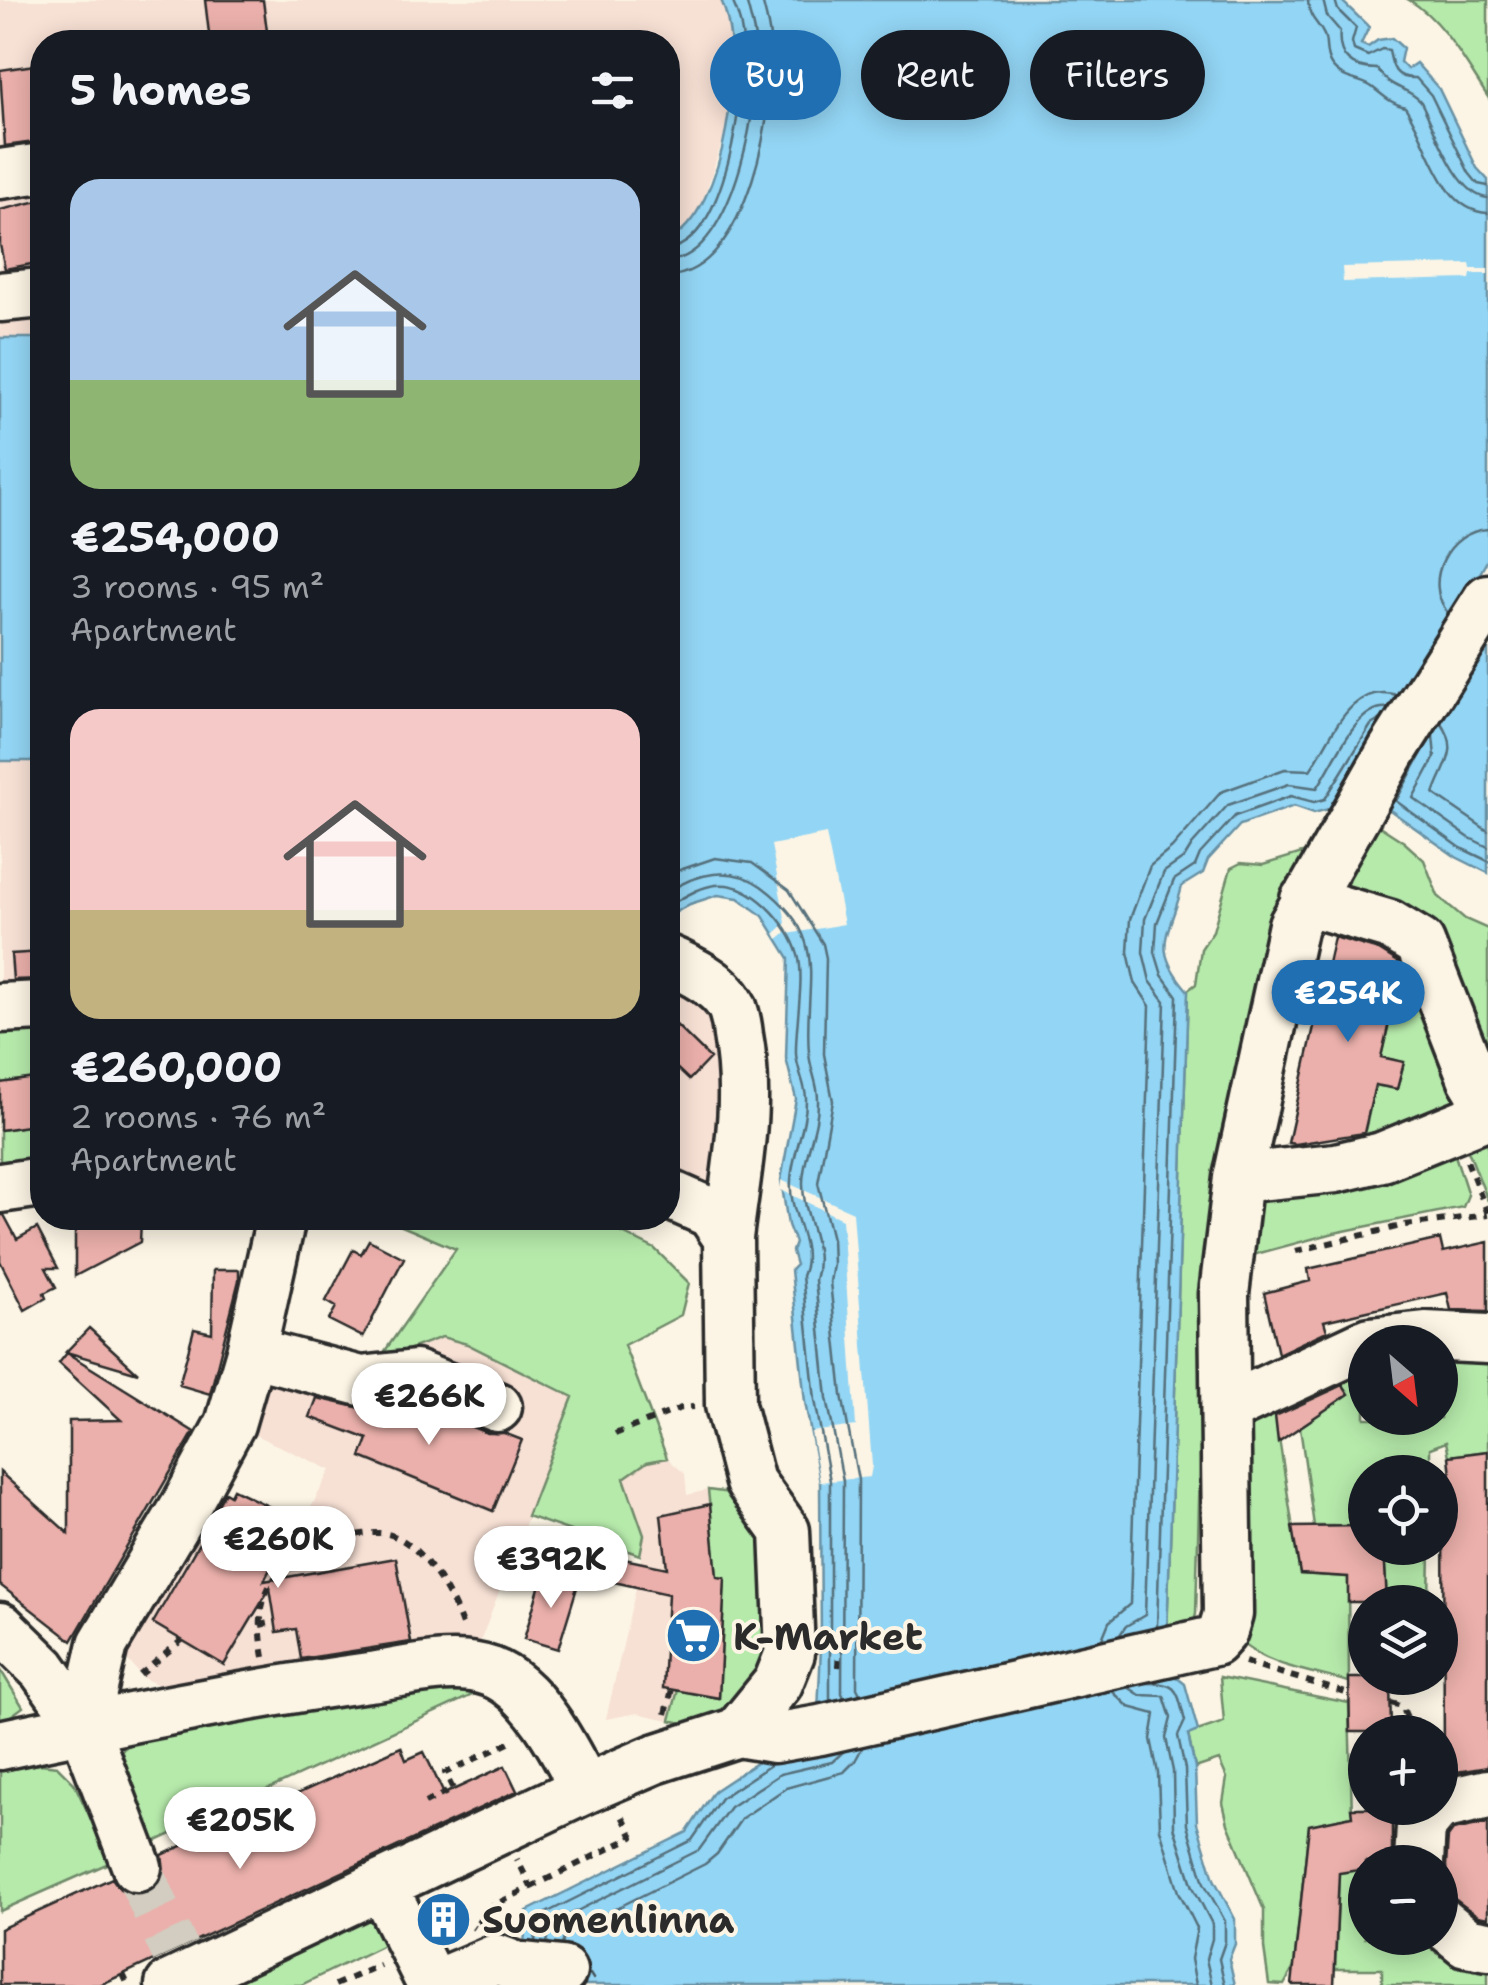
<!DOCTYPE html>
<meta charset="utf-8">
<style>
:root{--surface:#171b24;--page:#20242c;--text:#f1f3f6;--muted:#9ea1a6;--accent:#1f6fb2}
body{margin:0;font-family:"Shantell Sans",sans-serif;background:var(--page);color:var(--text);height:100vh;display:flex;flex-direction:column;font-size:38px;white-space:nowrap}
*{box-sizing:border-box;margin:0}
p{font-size:32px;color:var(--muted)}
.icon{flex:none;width:55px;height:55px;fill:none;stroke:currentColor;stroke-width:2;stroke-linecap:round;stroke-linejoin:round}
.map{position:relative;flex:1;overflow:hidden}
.sheet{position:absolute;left:30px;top:30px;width:650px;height:1200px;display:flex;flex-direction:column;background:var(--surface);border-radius:40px;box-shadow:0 5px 25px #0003}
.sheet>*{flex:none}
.hud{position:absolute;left:710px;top:30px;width:628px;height:90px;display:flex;gap:20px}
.needle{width:65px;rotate:152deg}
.tools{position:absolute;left:1348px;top:1325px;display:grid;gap:20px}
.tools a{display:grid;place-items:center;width:110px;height:110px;border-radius:50%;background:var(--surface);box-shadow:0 5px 25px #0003;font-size:50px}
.price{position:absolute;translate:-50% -85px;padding:0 22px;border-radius:35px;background:#fff;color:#222;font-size:32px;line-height:65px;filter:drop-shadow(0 2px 5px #0008)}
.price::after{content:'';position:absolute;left:50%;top:60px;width:30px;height:22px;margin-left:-15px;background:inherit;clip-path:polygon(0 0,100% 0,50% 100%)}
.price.current{background:var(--accent);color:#fff}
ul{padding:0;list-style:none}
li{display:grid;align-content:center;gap:20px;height:530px;padding:0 40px}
li span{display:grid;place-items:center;height:310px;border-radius:30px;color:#555}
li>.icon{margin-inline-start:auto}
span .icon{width:180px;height:180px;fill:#fffc;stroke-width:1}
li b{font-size:42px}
h2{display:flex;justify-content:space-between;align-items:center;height:120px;padding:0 40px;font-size:42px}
.tag{padding:0 35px;border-radius:45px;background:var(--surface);box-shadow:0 5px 25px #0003;font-size:35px;line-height:90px}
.tag.current{background:var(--accent);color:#fff}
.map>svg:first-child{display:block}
.built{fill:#f7e0d4}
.green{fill:#b6eaab;stroke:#708a6b;stroke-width:2.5}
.water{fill:#93d5f4;stroke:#6991a4;stroke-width:2.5}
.pier{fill:#fcf5e5}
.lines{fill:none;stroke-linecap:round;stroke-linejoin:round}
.shore{stroke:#556f7b;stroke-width:2.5}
.ferry{stroke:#45565d;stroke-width:2.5;stroke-dasharray:12 10;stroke-linecap:butt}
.building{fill:#ebb0ab;stroke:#2b2b2b;stroke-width:2.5}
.minor-tunnel{stroke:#d2cdc0;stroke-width:48;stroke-dasharray:48 24;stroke-linecap:butt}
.minor-casing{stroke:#2b2b2b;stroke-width:55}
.path{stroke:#2b2b2b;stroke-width:6;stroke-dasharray:8 8;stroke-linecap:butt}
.minor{stroke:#fcf5e5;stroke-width:48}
.labels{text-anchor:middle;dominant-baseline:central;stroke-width:8;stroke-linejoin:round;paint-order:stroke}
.poi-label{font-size:38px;font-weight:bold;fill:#2b2b2b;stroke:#fcf5e5;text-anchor:start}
</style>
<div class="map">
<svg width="1488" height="1985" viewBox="0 0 1488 1985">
<rect width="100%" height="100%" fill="#fcf5e5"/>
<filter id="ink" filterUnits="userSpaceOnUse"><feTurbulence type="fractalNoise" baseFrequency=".01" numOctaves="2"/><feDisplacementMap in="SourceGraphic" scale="20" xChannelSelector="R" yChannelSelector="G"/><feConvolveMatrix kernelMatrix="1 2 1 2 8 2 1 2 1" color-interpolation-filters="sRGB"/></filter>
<g filter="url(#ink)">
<path class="built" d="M0 0H721L733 42 727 126 700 210 680 235 668 240V42H42V338H0Z
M42 761V993L0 995V762Z
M668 960 717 990 727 1202 668 1179Z
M442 1336 467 1344 574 1397 477 1650 411 1644 171 1691 143 1678 126 1658 121 1647 198 1515 282 1561 331 1470 240 1428 264 1362 378 1361Z
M667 1458 685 1474 687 1495 708 1490 730 1493 773 1649 696 1726 637 1713 606 1719 637 1584 644 1535 624 1478 647 1462Z"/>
<path class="green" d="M1409 0H1488V97C1466 64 1443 20 1409 0Z
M1370 820 1404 842 1424 860 1438 896 1465 919 1488 929V1081L1357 894 1342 882Z
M1315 849 1206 1239 1196 1614 1192 1629 1167 1637 1188 990 1196 984 1201 949 1213 931 1231 868 1241 863 1263 865Z
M1405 956 1462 1109 1359 1158 1375 1085 1397 1089 1404 1063 1381 1057Z
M42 1023V1077L0 1083V1024Z
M42 1124V1173L0 1177V1130Z
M1488 1132V1201L1470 1155 1459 1136Z
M1454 1152 1468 1195 1463 1207 1334 1233 1249 1256 1257 1203 1311 1186Z
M383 1218H592L655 1249 689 1283 681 1315 624 1345 667 1458 647 1462 624 1478 644 1535 640 1555 527 1516 573 1397 467 1344 442 1337 378 1361 456 1249Z
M1440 1349 1488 1350V1451L1449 1456 1446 1442 1430 1448V1472H1365V1526H1314L1300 1427 1348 1394 1335 1372 1365 1365V1418H1440Z
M1275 1412 1300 1574 1348 1577 1349 1682C1314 1672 1265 1666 1239 1640L1247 1418Z
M708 1490 730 1493 765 1534 773 1649 748 1689 720 1713 696 1726 670 1720 678 1690 719 1698 725 1578 717 1577Z
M1384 1548H1430L1429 1602H1387Z
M0 1669 23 1707 0 1724Z
M1220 1677 1349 1703 1352 1816 1309 1825 1294 1967 1284 1985 1269 1984 1264 1948V1910L1228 1824 1223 1803 1227 1778 1219 1760 1195 1768 1188 1734 1224 1722Z
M474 1682 479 1692 152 1843 120 1768 122 1750C152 1724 202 1728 239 1722 318 1710 396 1696 474 1682Z
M40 1764 57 1766 74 1783 111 1862 0 1911V1770Z
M1365 1869V1938H1423C1442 1957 1461 1963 1488 1968V1985H1382V1969H1335L1339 1873Z
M372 1918 375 1919 389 1942 301 1985H224Z"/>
<path class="water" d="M721 0H1341L1369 27 1361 44 1368 47 1378 40 1392 38 1403 48 1400 62 1407 69 1416 63 1439 89 1477 168 1488 180V559L1473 586 1488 594V873L1456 857 1380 803 1381 729 1332 808 1314 813 1294 806 1240 825 1208 860 1203 873 1182 886C1171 935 1148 945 1188 991L1167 1637 1170 1672 1185 1684 1198 1731 1188 1735 1195 1768 1197 1823 1214 1879 1235 1919V1944L1229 1959 1235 1985H525L521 1977 527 1911 687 1832 714 1791 771 1753 818 1712 821 1647 820 1482 805 1402 791 1270 796 1265 792 1251 795 1243 788 1225 781 1180 796 1099 786 1058 789 958 763 916 738 898 718 895 690 904 668 917V240C727 212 746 55 721 0Z
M0 338H42V761H0Z"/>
<path class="pier" d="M1470 264 1471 269H1488V274H1471L1470 279 1343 282 1342 267Z
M826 834 844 924 788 934 787 932 778 939 775 933 786 923 771 845Z
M781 1180 853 1212 872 1466 870 1477 820 1482 811 1432 856 1426 842 1219 781 1190Z"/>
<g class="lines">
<path class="shore" d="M1308 0C1309 20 1317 20 1324 35 1328 45 1324 55 1331 65 1342 81 1359 78 1372 87 1384 96 1390 103 1405 107 1429 141 1440 211 1488 213
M1323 0 1327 16 1340 31C1337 57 1351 69 1377 69 1392 91 1407 86 1421 102 1435 129 1457 196 1488 198
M1335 0 1338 10 1356 28 1352 42 1354 50 1368 56 1382 49 1389 50C1392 68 1395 79 1416 78L1431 95 1469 173 1478 184 1488 186
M668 249C727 242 744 93 743 46 743 31 738 13 732 0
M668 261C736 257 763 91 755 38 753 25 749 12 746 0
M668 276C749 273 778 101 770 38 769 25 765 12 762 0
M1448 613C1422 582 1448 531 1488 529
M1441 723C1462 751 1442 767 1434 794L1488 831
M1433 736 1435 757 1413 798 1468 837 1488 847
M1424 749 1396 801 1461 848 1488 861
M668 874 715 858 752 863 789 890 823 944 826 958 824 1054 833 1101 818 1183 832 1239 833 1264 830 1282 842 1395 858 1480 857 1688 860 1694
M668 892C696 873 731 865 761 886 833 939 803 982 809 1053 810 1069 818 1083 818 1099 819 1127 804 1154 803 1182 802 1217 826 1245 815 1280L827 1398 843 1481 842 1693 844 1698
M668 906C683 898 698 887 716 885 752 881 789 923 798 955 805 978 795 1027 796 1054 797 1069 805 1083 806 1098 807 1126 792 1154 791 1181 788 1214 816 1245 802 1276L815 1400 830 1481V1701
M1157 1627 1177 996 1162 975 1155 952 1157 923 1174 880 1195 866 1200 854 1235 816 1291 796 1314 802 1325 799 1371 725 1381 719
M1119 1636 1126 1626 1145 1615 1165 1001 1150 981 1143 952 1145 919 1164 872 1184 858 1192 845 1228 805 1289 784 1317 788C1334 764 1356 704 1388 708
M1102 1639 1109 1622 1130 1604 1150 1006 1135 983 1128 952 1130 919 1150 866 1172 848 1221 792 1285 769 1310 770C1332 739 1349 681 1397 695
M1146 1683C1179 1682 1177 1691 1185 1721L1178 1736 1185 1769 1187 1825 1204 1883 1225 1921V1942L1219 1959 1225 1985
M1128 1687 1140 1695 1164 1696 1171 1718 1166 1738 1173 1771 1174 1827 1193 1887 1212 1924V1939L1206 1959 1212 1985
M1112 1691 1129 1707 1155 1714 1151 1739 1158 1773 1160 1829 1179 1892 1197 1928 1191 1959 1196 1985
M535 1942 538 1917 692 1840 721 1798 772 1764
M547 1943 551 1924 699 1850 730 1807 780 1774 832 1762 844 1751
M562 1945 565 1934 705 1864 717 1854 742 1818 786 1788 844 1772 855 1761 862 1748"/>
<path class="ferry" d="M585 1974H590L597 1985"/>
</g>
<path class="building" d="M205 0H263L268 39 210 42Z
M42 64V141L5 146 0 70Z
M42 200V262L5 269 0 245V210Z
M1334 937 1379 950 1398 962 1401 971 1381 1057 1404 1062 1397 1089 1375 1085 1364 1133 1296 1144 1288 1143Z
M42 952V979L13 980 11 954Z
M668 1017 710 1058 689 1080 668 1060Z
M42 1077V1124L0 1130V1083Z
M0 1215H4L17 1239 37 1228 58 1268H46L56 1287 44 1293 46 1298 25 1310 0 1261Z
M75 1221H141L140 1242 75 1276Z
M1440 1239 1443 1252 1488 1242V1311L1451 1310 1447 1293 1324 1321 1327 1331 1278 1354 1264 1293 1310 1281 1308 1269Z
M369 1240 404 1258 363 1337 329 1320 336 1307 326 1301 353 1250 361 1254Z
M213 1270H239V1280L210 1394 179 1385 194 1329 212 1333Z
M89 1328 138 1373 66 1352Z
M67 1353 194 1432 72 1641 0 1585V1472L69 1534V1421L121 1420 59 1363Z
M1343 1385 1349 1394 1278 1442 1275 1416Z
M317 1398 379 1412 381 1406 411 1403 487 1433H504L522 1440 493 1511 361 1457 368 1439 310 1417Z
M1488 1451V1767L1444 1774 1443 1490 1452 1486 1449 1456Z
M233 1489 295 1519 264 1581 396 1558 411 1642 301 1659 296 1629 277 1632 270 1588 224 1665 153 1623 214 1517 212 1516 225 1492 230 1495Z
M710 1504 717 1577 725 1578 719 1698 663 1688 668 1594 614 1582 619 1558 667 1568 661 1515Z
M1365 1526V1548H1384L1387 1602H1348V1577L1300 1574 1292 1527Z
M543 1574 578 1584 558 1649 524 1639Z
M1349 1678H1390L1391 1732H1350Z
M401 1747 406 1760 424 1752 444 1794 505 1766 517 1791 100 1985H0V1929L112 1878 120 1889 132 1894 148 1892 158 1885 164 1872 162 1855Z
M1351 1808H1392V1862H1365V1869L1339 1873 1334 1985H1292L1309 1825 1352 1816Z
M1488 1823V1918L1478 1916 1451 1897 1446 1866 1448 1837 1453 1830Z"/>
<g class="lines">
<path class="minor-tunnel" d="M137 1867 175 1951"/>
<defs>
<path id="minor" d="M0 174 42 168
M0 297 42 293
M1305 900 1390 925 1420 943 1473 1079 1488 1104
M668 960C689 969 719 983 731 1005 735 1013 737 1026 738 1035 751 1106 736 1168 728 1238
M0 1008 42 1006
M1238 1178 1336 1168 1382 1157 1488 1114
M0 1188 42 1182
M668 1194 711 1213 728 1238 730 1405 750 1482 785 1531 790 1653 778 1683 738 1732
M1370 1342 1425 1336 1488 1339
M251 1352 361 1381 415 1375 497 1407
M1226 1409 1365 1344
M0 1627 43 1669 84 1727 137 1867
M84 1727 103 1644 185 1507 230 1424 251 1352 281 1218
M0 1745C123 1719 245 1694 369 1677 407 1672 454 1658 491 1672 534 1688 565 1750 585 1789L655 1759 738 1732 774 1738 820 1730 1214 1641 1223 1631 1228 1614 1224 1294 1238 1178 1293 925 1392 751 1488 599
M1440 1805 1488 1794
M1419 1862 1421 1826 1436 1808
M382 1885 432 1985
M1440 1921 1466 1942 1488 1946
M170 1985 585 1789
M434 1985 496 1959 515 1966 562 1971"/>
</defs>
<use href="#minor" class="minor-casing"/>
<path class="path" d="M1467 1161 1488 1214
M1296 1251 1405 1225 1488 1215
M615 1434 681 1408 694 1407
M260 1625 275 1622
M264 1657C260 1635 258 1610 268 1589 283 1555 353 1527 388 1534 422 1542 454 1598 463 1628
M1245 1662 1349 1694
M838 1667 840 1630
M140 1675 182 1640
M1391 1703 1402 1706 1413 1732
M666 1714 672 1689
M425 1803 453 1789 445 1773 515 1740
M531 1887 633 1837 621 1814
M478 1923 488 1908 531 1887 517 1859
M445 1926 462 1919 474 1928
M123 1974 128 1985
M335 1985 380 1965"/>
<use href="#minor" class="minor"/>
</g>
</g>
<defs>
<symbol id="supermarket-disc" viewBox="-11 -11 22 22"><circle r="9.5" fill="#1f6fb2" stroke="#fcf5e5"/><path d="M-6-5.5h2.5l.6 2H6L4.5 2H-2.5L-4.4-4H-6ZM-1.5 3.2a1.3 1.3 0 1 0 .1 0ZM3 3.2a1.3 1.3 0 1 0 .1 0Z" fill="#fff"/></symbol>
<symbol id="building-disc" viewBox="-11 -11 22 22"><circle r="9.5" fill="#1f6fb2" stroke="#fcf5e5"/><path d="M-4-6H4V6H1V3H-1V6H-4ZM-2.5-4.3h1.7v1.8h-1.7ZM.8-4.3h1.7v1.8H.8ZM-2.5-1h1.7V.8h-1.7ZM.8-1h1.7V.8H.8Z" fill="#fff"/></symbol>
</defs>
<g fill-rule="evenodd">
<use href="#supermarket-disc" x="662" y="1604" width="63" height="63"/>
<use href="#building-disc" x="412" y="1888" width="63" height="63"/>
</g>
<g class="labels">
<g class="poi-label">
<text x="733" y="1636">K-Market</text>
<text x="482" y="1919">Suomenlinna</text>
</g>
</g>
</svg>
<div class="tools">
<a><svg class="needle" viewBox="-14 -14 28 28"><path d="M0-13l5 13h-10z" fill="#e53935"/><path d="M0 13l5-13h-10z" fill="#9ea1a6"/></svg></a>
<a><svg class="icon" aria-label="locate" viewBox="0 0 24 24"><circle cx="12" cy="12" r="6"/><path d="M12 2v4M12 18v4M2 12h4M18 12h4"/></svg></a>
<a><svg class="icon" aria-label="layers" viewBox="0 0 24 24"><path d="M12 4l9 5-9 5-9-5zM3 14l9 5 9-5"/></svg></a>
<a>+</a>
<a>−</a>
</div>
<b class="price current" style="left:1348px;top:1045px">€254K</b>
<b class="price" style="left:429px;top:1448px">€266K</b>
<b class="price" style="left:278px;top:1591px">€260K</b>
<b class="price" style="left:551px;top:1611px">€392K</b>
<b class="price" style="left:240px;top:1872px">€205K</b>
<div class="hud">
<a class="tag current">Buy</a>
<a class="tag">Rent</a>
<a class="tag">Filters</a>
</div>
<section class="sheet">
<h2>5 homes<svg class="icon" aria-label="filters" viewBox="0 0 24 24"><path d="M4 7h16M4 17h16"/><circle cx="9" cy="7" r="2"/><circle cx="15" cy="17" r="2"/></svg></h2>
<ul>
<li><span style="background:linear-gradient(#a9c7e8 65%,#8fb573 0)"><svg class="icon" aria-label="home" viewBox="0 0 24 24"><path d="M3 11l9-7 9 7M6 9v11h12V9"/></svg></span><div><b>€254,000</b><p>3 rooms · 95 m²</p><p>Apartment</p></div></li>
<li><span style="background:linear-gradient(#f6c9c9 65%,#c2b280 0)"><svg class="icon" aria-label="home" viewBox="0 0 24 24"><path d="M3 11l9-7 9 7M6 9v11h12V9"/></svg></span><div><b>€260,000</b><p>2 rooms · 76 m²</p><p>Apartment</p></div></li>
</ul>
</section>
</div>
